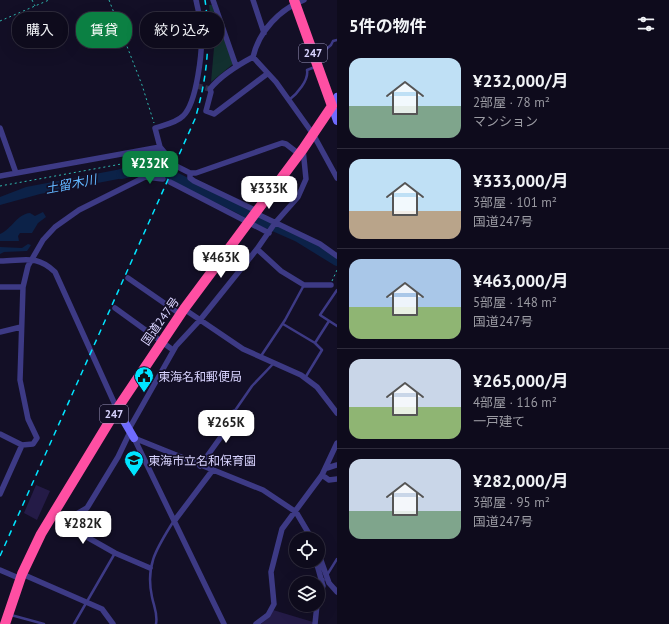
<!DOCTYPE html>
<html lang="ja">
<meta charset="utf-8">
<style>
:root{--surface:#0e0b1c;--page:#171425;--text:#f1f3f6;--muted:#9b9ba3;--line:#2e2b3b;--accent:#0b8043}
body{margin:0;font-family:"PT Sans","Noto Sans JP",sans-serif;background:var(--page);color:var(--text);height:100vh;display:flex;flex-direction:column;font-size:15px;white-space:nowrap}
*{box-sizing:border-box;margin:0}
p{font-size:13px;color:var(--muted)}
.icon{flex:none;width:22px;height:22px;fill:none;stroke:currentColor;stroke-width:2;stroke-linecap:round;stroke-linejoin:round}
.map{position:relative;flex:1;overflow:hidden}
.sheet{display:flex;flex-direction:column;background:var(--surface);width:332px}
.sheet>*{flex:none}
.top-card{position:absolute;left:12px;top:12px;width:265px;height:36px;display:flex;gap:8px}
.tools{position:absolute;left:289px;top:532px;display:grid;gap:8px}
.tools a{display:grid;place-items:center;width:36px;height:36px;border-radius:50%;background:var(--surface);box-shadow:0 4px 16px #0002,0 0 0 1px var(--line);font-size:20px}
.price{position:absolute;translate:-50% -34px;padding:0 9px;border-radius:8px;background:#fff;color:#222;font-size:13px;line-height:26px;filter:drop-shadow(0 1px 2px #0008)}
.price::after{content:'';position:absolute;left:50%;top:24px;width:12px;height:9px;margin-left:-6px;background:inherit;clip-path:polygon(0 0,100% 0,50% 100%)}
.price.active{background:var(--accent);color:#fff}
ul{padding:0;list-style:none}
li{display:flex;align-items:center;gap:12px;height:100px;padding:0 12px}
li+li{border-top:1px solid var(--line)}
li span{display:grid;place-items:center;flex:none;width:112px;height:80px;border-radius:12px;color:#555}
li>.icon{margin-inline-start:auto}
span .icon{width:48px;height:48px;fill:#fffc;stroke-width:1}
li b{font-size:17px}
h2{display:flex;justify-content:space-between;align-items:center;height:48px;padding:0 12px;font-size:17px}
.chip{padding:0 14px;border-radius:16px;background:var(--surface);box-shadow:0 4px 16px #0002,0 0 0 1px var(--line);font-size:14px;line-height:36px}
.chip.active{background:var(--accent);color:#fff}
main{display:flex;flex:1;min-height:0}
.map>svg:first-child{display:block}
.green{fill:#12302f}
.water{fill:#0c2248}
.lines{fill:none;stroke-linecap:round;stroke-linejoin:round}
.river{stroke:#0c2248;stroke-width:10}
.building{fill:#241b47}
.street-tunnel{stroke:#312d47;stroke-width:5.5;stroke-dasharray:5.5 3;stroke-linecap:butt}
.path{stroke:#2fb8b0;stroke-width:1;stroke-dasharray:2 3;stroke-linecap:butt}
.lane{stroke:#3d3a85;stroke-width:2.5}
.street{stroke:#3d3a85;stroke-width:5.5}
.secondary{stroke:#6f6bff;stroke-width:8}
.highway{stroke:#ff4fa3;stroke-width:10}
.rail{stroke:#00e5ff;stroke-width:1.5;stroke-dasharray:6 5;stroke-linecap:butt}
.labels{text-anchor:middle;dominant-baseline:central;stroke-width:3.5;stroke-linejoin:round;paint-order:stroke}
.shield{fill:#130f26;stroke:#9e99be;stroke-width:1}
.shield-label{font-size:11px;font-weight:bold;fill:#d9d4ff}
.street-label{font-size:12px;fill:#d9d4ff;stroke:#130f26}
.poi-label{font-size:12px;fill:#d9d4ff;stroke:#130f26;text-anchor:start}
.water-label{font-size:13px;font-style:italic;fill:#62b6ff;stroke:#130f26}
</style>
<main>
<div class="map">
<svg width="337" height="624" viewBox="0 0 337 624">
<rect width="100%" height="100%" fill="#130f26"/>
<path class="green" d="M209 5H212L233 64 211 82 214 48Z"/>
<path class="water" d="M132 167 134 176 40 194 0 205V197L26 187Z
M43 212 46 217 38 223 32 233H20L18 236 19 241H0V234C12 229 17 214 30 213L35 216Z
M28 244 31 245 27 251 4 252 0 254V247L22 248Z"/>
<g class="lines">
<path class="river" d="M121 174 144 169 151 170 175 177 242 210 255 218 298 237 337 261"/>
</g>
<path class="building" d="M36 485 50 491 37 520 24 513Z
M273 610 313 622V624H261L267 619Z"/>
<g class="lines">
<path class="street-tunnel" d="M197 86 210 89"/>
<path class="path" d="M32 0 35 6
M109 0 142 85 154 123
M0 21 49 0
M131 162 133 176
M0 186 138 161 137 156
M332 281 337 270"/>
<path class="lane" d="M317 57 331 45 333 41 337 40
M289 100C297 94 309 80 307 70L315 67
M337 290 320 315 337 326
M283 324 315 343 322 350 305 378
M315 343 329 321
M261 356 285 320 304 285
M234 412 252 386 273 364
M327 575 337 559
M11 615 44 624
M74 624 115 553
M156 624C158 614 154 607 152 597 145 565 157 548 173 522"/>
<path class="street" d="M213 0 236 66
M253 0 264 33
M253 57 276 82 313 134 337 178
M267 74 214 114 206 111 211 92 210 89C221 75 238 65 253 57 259 31 280 9 304 0
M0 128 16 173
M171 160 160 147 155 128C164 125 176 123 183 116 197 103 203 49 201 30 201 20 198 10 196 0
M176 166 190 173H196L282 143 286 144 299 154
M190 173V178L194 181 257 211
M0 176 160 147
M170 182 269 233
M255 213 320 244 337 256
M257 249 281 271 304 285H331
M0 261C24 261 36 254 55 272L117 409
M128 278 180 314
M0 287H23
M115 308 173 350
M184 309 243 349 301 375 317 387 337 413
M0 332 21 327
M129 429 176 346 200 320 257 249 275 223 298 197 306 179 303 149
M0 434 22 445 33 444 37 438 28 419 20 380 23 287 28 266 43 240 55 227 79 210 145 177 163 179
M134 438 263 490 296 512 312 539
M134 438 224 624
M200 466 223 434 234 412
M327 468 337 465
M322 475 329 480 337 479
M0 494 22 445
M56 511 71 528 115 553 150 568
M66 520 87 508 118 457 130 432
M175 520 212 471
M318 552 329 583 337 592
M316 561 323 586 318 601
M0 570 21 579
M22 574 102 609 113 624
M313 583 322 580
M296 591V596
M256 624 268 615 274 604 271 572 282 529 322 475 337 443
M315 624 317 605"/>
<path class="secondary" d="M337 97 332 106 337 121
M117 409 134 438"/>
<path class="highway" d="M5 624 22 574 41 534 117 409 184 309 303 149 332 106 294 0"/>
<path class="rail" d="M0 556 195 119C207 79 211 41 205 0"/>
</g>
<defs>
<symbol id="civic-pin" viewBox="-11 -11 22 30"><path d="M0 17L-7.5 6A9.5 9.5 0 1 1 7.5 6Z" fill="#00e5ff" stroke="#130f26"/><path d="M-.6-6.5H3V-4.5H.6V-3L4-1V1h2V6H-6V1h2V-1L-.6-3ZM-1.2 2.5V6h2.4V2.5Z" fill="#111"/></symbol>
<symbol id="school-pin" viewBox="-11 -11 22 30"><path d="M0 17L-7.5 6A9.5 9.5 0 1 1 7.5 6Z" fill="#00e5ff" stroke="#130f26"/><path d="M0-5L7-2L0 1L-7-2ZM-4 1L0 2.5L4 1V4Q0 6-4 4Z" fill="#111"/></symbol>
</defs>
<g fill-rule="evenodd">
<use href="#civic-pin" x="133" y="365" width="22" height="30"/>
<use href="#school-pin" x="123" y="449" width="22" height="30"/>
</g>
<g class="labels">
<g class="shield">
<rect x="299" y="44" width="28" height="18" rx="3"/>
<rect x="100" y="405" width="28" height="18" rx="3"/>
</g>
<g class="shield-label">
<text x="313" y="53">247</text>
<text x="114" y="414">247</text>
</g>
<g class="street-label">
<text transform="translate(160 321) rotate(-55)">国道247号</text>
</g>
<g class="poi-label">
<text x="158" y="376">東海名和郵便局</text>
<text x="148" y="460">東海市立名和保育園</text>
</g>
<g class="water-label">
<text transform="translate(71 184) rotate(-11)">土留木川</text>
</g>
</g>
</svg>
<div class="tools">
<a><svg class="icon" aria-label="locate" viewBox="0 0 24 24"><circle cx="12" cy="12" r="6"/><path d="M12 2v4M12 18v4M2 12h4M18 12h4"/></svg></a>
<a><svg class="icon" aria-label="layers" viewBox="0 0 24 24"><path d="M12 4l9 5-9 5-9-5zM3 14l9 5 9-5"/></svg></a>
</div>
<b class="price active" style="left:150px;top:185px">¥232K</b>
<b class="price" style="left:269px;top:210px">¥333K</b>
<b class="price" style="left:221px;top:279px">¥463K</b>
<b class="price" style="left:226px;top:444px">¥265K</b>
<b class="price" style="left:83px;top:545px">¥282K</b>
<div class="top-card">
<a class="chip">購入</a>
<a class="chip active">賃貸</a>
<a class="chip">絞り込み</a>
</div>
</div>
<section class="sheet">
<h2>5件の物件<svg class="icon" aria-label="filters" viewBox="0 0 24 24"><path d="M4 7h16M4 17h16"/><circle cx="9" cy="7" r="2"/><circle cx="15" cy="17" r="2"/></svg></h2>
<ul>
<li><span style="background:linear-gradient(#bfe0f5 60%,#7fa58c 0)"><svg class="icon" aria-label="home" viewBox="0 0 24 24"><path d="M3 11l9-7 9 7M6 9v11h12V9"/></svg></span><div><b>¥232,000/月</b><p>2部屋 · 78 m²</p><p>マンション</p></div></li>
<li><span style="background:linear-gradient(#bfe0f5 65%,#b9a48a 0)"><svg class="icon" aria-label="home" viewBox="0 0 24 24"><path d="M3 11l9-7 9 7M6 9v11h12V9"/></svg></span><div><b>¥333,000/月</b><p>3部屋 · 101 m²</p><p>国道247号</p></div></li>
<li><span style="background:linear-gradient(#a9c7e8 60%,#8fb573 0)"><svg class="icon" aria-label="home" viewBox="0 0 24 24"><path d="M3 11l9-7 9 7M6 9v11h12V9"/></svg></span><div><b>¥463,000/月</b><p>5部屋 · 148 m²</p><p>国道247号</p></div></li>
<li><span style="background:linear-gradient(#c9d6e8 60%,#8fb573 0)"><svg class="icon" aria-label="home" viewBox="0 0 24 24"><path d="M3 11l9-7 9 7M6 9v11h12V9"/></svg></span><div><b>¥265,000/月</b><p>4部屋 · 116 m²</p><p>一戸建て</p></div></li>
<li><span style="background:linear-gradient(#c9d6e8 65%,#7fa58c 0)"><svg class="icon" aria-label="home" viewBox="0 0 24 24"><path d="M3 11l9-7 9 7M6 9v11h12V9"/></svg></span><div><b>¥282,000/月</b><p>3部屋 · 95 m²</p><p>国道247号</p></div></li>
</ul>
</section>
</main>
